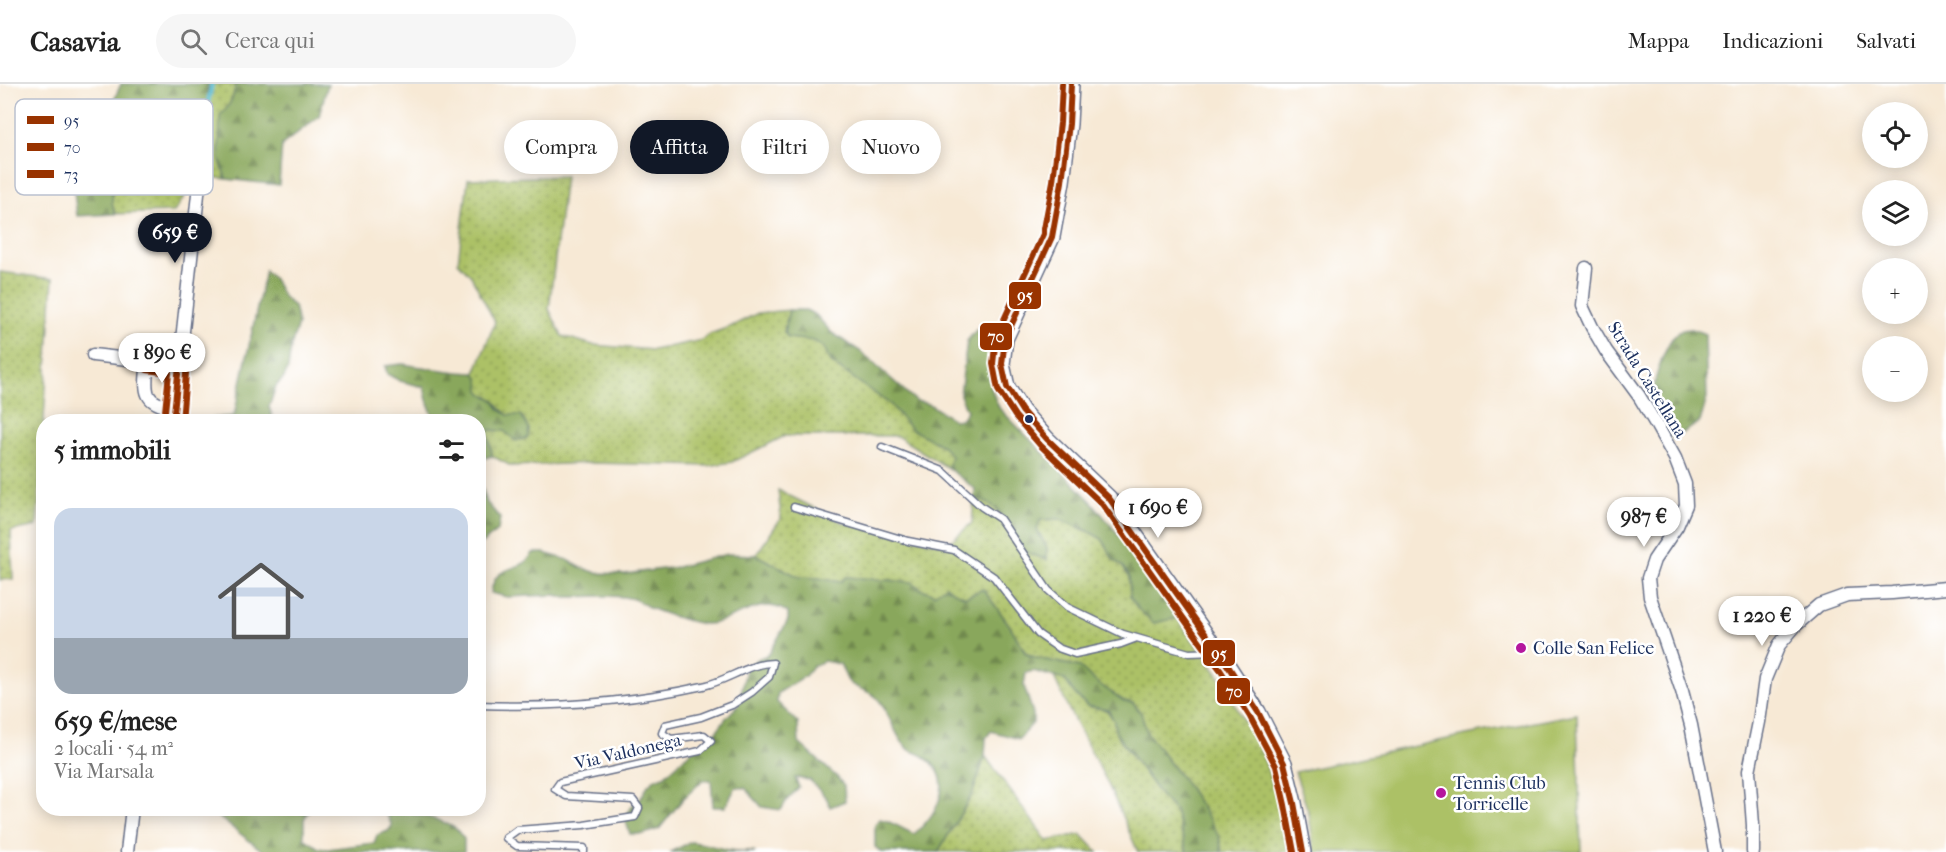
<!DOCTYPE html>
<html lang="it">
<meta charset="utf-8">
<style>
:root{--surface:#fff;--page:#f6f6f6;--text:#222;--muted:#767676;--line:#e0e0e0;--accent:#111827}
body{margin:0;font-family:"IM FELL French Canon",serif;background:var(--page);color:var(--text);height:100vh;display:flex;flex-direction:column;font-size:22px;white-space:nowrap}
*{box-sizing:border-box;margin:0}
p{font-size:20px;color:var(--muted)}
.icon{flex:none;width:33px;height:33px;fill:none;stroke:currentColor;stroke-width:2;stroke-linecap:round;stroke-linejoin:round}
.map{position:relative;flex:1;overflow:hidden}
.panel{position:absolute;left:36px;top:330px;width:450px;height:402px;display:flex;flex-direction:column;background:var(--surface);border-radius:24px;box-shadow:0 3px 15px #0003}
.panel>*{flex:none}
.guide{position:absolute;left:504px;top:36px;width:570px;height:54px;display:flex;gap:12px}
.controls{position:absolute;left:1862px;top:18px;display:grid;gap:12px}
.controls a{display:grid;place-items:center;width:66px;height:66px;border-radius:50%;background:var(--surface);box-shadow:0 3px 15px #0003;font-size:30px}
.price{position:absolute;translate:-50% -51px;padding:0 14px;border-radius:21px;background:#fff;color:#222;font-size:20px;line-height:39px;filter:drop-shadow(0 2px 3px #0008)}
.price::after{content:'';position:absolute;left:50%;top:36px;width:18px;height:14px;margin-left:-9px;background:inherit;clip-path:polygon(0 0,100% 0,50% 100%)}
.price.on{background:var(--accent);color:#fff}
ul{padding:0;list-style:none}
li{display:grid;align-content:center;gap:12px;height:318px;padding:0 18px}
li span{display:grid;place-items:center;height:186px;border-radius:18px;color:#555}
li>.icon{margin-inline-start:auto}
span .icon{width:108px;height:108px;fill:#fffc;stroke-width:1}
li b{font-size:26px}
h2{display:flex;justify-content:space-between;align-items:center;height:72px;padding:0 18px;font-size:26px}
.pill{padding:0 21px;border-radius:27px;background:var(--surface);box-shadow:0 3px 15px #0003;font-size:21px;line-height:54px}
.pill.on{background:var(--accent);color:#fff}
header{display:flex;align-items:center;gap:36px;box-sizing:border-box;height:84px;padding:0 30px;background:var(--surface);border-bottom:2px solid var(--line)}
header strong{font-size:28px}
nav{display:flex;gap:33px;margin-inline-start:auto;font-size:21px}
.search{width:420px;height:54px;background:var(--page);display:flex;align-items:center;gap:15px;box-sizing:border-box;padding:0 21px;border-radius:33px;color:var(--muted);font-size:22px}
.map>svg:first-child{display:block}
.grass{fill:url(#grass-dots);stroke:#647862;stroke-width:1.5}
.forest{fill:url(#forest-firs);stroke:#526b5c;stroke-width:1.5}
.pitch{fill:#acc166;stroke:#647862;stroke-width:1.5}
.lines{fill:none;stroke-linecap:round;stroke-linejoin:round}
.stream{stroke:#51b8cf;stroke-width:4.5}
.service-casing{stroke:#687088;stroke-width:9}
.minor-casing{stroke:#687088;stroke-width:15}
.tertiary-casing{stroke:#687088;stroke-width:18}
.service{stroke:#fff;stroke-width:6}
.minor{stroke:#fff;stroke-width:12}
.tertiary{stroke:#fff;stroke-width:15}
.bus-1-casing{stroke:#fff;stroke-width:10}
.bus-2-casing{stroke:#fff;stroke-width:10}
.bus-3-casing{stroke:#fff;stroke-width:10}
.bus-1{stroke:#930;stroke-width:6}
.bus-2{stroke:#930;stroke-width:6}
.bus-3{stroke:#930;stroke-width:6}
.bus-dot{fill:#1b2f5e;stroke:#fff;stroke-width:2}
.poi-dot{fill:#b5179e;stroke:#fff;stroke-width:2}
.labels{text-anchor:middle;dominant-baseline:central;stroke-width:5;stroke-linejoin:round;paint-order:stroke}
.street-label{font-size:18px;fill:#1b2f5e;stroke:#fff}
.poi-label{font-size:18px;fill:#1b2f5e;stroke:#fff;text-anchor:start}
.key{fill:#fff;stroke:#bbc1cf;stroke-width:1.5}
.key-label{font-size:16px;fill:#1b2f5e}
.line-badge{stroke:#fff;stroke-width:2}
.badge-label{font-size:16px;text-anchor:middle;font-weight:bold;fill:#fff}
</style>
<header>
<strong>Casavia</strong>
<div class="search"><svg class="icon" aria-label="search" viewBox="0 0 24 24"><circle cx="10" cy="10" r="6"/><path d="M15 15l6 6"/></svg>Cerca qui</div>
<nav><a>Mappa</a><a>Indicazioni</a><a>Salvati</a></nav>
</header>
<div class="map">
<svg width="1946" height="768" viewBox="0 0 1946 768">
<defs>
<pattern id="grass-dots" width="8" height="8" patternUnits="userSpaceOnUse" patternTransform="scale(1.5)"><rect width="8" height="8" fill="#acc166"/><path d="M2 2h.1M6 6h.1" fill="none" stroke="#8b9d57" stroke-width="1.8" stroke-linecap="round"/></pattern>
<pattern id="forest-firs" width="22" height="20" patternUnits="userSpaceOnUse" patternTransform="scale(1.5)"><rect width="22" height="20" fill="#89a75b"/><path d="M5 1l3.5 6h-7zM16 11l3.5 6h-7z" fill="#6f884e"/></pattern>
</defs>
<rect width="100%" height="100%" fill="#fff"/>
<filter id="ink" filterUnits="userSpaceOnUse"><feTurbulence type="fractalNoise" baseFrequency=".0167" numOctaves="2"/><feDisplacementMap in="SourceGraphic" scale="12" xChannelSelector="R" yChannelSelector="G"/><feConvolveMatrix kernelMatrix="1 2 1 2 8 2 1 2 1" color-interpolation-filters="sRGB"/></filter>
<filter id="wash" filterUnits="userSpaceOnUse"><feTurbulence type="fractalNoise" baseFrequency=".008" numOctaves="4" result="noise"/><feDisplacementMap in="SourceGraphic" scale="24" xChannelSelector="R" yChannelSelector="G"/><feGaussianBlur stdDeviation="1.35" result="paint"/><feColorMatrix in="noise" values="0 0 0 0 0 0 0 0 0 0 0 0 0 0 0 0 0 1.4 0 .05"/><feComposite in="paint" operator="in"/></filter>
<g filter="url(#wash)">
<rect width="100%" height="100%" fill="#f7e9d5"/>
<path class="grass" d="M208 0H235V8L227 25 219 73 226 95 199 92 174 128 115 130 112 119 113 89 126 85 137 90 139 98 156 95 158 89 177 81 196 56 195 38 201 30 208 17Z
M565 92 549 225 562 252 593 261 653 266 702 256 710 250 732 242 758 229 789 226 784 248 814 257 824 264 832 279 891 321 911 345 943 362 951 372 948 384 897 352H785L732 378 708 382 592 379 511 382 492 372C492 362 488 356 487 346L504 347 508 331C499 325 500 322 494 316 491 312 484 312 481 308 477 302 479 295 475 289L495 238 471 192 458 178 468 95Z
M0 188 53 195 37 442 11 447 13 495 0 496Z
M778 406 842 438 946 461 972 439 974 414C1000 418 1010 444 1020 466L1047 476V464L1037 446 1040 436 1059 435 1088 447 1102 455 1108 464 1112 474 1122 482 1129 492 1130 513 1154 539 1177 534 1221 595 1263 672 1284 736 1288 768H1222L1219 753 1189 704 1147 649 1141 629 1133 619 1124 617 1096 598 1080 583 1036 574 1026 569 1010 542 983 505 966 513 951 507 934 510 921 505 912 498 846 493 840 498 818 494 799 493 756 471 781 434Z
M1054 593 1065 596 1075 610 1087 622 1107 626 1114 637 1116 650 1160 711 1175 727 1187 768H1138L1107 698 1069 626Z
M985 672 1047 757 1081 750 1098 768H938L972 711Z"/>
<path class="forest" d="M121 0H208V17L201 30 195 38 196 56 185 78 177 81 172 90 158 89 156 95 139 98 137 90 126 85 113 89 112 119 115 130 77 132 74 109 81 96 90 60 99 49Z
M235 0H328L319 32 282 61 279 101 226 95 219 73 220 31C229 24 235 11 235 0Z
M265 187 274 195 284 214 294 222 298 240 291 263 288 285 284 294 276 302 269 323 274 337H189L234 332Z
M789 226H806L816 231 832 249 860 267 916 317 929 320 954 336 961 335 967 327 960 311 967 257 977 245 988 251 993 256C987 283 987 301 1000 325L1092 418 1131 466 1177 534 1154 539 1138 525 1130 513 1129 492 1122 482 1112 474 1108 464 1102 455 1088 447 1059 435 1040 436 1037 446 1047 464V476L1020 466C1010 444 1000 418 974 414L975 405 948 384 951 372 943 362 911 345 891 321 832 279 824 264 814 257 788 254 784 248Z
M1692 245 1705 250 1707 314 1700 338 1673 355C1665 346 1657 336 1653 324 1648 309 1665 256 1679 248 1683 245 1688 245 1692 245Z
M402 280C426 283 450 289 475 289L479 295 480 306 483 310 494 316 500 326 508 331H521L529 345 528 354 516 357 504 347 488 346C487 355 492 362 492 372L479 376 478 338 431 337 434 335 427 316 424 303 400 297 387 290 385 282Z
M478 403 483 406 487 419 500 434 498 446 483 459H479Z
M533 469H544L568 476 580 483 597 489 625 490 677 483 727 470 756 471 799 493 818 494 840 498 846 493 912 498 921 505 934 510 946 502 952 507 966 513 983 505 1010 542 1026 570 1036 574 1080 583 1096 598 1124 617 1133 619 1141 629 1147 649 1189 704 1209 735 1219 753 1222 768H1187L1175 727 1160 711 1116 649 1114 637 1108 626 1087 622 1075 610 1065 596 1033 587 1026 589 1024 602 1033 629V639L1019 655 991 647 986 654 985 672 972 711 938 768H881L875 763V741L880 735C893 738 902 745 914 750 938 731 957 694 924 673 914 666 912 671 902 658 893 646 886 622 876 613 869 606 854 605 848 597 845 593 843 585 840 580L824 577 813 582 805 592 778 609 777 618 798 639 799 659 837 693 844 702 845 717 830 723 827 715 810 696 795 694 799 703 787 716 781 726 762 723 745 704 736 703 725 723H713L711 696H703L683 715 659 745 644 750H630L625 735 632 722 641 714 648 701 655 695 664 692 695 664 711 655 726 634 739 620 746 585 758 575 769 570 788 536V529C761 508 731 541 704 540 693 539 661 529 650 524 644 521 637 515 629 514 609 510 586 513 564 513L556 511 507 513 491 509C494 486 505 488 522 480 527 478 530 473 533 469Z
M208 725H310L304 735V754L319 764 328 765 374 759 377 751 388 747 392 742 387 731C404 725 438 734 455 744 458 747 461 751 464 755V768H264Z
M691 758C708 759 723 767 741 767 747 767 750 766 756 768H670Z"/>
<path class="pitch" d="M1577 630 1581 768H1314L1309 730 1295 688 1466 651Z"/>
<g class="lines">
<path class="stream" d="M193 87 212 0"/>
</g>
</g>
<g filter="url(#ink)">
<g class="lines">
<defs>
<path id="service" d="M882 363 943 387 982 423 1000 435 1048 506 1067 523 1123 550 1189 569 1217 568
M794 423 908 457 954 466 994 493 1038 550 1058 564 1075 570 1121 560 1137 554
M478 621C554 624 630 618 703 602 727 597 749 579 773 579L769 593 752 608 732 621 701 633 665 641 662 649 671 655 704 651 711 657 700 667 560 698 555 705 566 712 633 716 639 724 635 733 584 741 517 746 506 754 517 762 584 764V768"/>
<path id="minor" d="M1586 184 1582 222 1592 243 1606 267 1639 312 1657 342 1675 374 1685 400 1686 421 1677 442 1654 476 1648 494 1650 513 1682 607 1691 641 1715 768
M93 271 179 281
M148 277C145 304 141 321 175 323
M173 338 201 83
M127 768 132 724
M1753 768V741L1749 687 1759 638 1765 595 1779 561 1796 541 1819 521 1847 511 1892 509 1946 504"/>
<path id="tertiary" d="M1071 0 1069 40 1062 98 1052 153 1005 255 1002 280 1007 303 1022 327 1047 355 1109 414 1226 579 1258 628 1284 679 1294 719 1303 768"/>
</defs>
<use href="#service" class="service-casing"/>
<use href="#minor" class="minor-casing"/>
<use href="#tertiary" class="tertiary-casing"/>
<use href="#service" class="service"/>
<use href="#minor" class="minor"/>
<use href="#tertiary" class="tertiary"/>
<defs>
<path id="bus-1" d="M1071 0 1069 40 1062 98 1052 153 1005 255 1002 280 1007 303 1022 327 1047 355 1109 414 1226 579 1258 628 1284 679 1294 719 1303 768
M148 277 179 281 173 338"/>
<path id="bus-2" d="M1062 0 1060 39 1053 97 1043 150 996 253 993 280 998 306 1015 332 1040 361 1102 420 1219 584 1250 633 1276 682 1285 721 1294 768
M147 286 169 289 164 337"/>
<path id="bus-3" d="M149 268 181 272 187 277 182 338"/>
</defs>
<use href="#bus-1" class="bus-1-casing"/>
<use href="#bus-2" class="bus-2-casing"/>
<use href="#bus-3" class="bus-3-casing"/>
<use href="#bus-1" class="bus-1"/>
<use href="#bus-2" class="bus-2"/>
<use href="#bus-3" class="bus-3"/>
</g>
</g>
<circle class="bus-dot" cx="1029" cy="335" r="5"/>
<g class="poi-dot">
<circle cx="1521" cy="564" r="6"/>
<circle cx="1441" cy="709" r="6"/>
</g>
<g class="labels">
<g class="street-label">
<text transform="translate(1647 296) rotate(58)">Strada Castellana</text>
<text transform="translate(628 668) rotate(-13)">Via Valdonega</text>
</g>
<g class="poi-label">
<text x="1533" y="564">Colle San Felice</text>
<text x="1453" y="699">Tennis Club<tspan x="1453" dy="21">Torricelle</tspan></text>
</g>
</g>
<rect x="15" y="15" width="198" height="96" rx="9" class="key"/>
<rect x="27" y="32" width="27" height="8" fill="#930"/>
<rect x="27" y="59" width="27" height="8" fill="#930"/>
<rect x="27" y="86" width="27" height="8" fill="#930"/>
<g class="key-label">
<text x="64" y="42">95</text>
<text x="64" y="69">70</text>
<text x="64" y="96">73</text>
</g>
<g class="line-badge">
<rect x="1008" y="197" width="34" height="29" rx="6" fill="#930"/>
<rect x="979" y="238" width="34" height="29" rx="6" fill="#930"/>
<rect x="1202" y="555" width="34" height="28" rx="6" fill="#930"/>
<rect x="1216" y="593" width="35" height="28" rx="6" fill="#930"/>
</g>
<g class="badge-label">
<text x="1025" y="217">95</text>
<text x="996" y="258">70</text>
<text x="1219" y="575">95</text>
<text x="1234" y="613">70</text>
</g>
</svg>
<div class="controls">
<a><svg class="icon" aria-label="locate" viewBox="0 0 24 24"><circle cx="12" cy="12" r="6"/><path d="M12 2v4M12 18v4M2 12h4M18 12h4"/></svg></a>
<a><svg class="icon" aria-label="layers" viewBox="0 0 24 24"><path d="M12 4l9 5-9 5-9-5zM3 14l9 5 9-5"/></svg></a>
<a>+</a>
<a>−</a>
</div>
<b class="price on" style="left:175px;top:180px">659 €</b>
<b class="price" style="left:162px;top:300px">1 890 €</b>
<b class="price" style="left:1158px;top:455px">1 690 €</b>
<b class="price" style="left:1644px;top:464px">987 €</b>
<b class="price" style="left:1762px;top:563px">1 220 €</b>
<div class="guide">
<a class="pill">Compra</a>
<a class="pill on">Affitta</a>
<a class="pill">Filtri</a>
<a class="pill">Nuovo</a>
</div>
<section class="panel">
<h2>5 immobili<svg class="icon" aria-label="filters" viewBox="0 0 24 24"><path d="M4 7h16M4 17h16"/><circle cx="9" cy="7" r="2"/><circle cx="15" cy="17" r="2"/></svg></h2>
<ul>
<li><span style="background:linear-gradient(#c9d6e8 70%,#9aa5b1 0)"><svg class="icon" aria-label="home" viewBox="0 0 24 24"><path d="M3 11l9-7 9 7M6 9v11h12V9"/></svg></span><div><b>659 €/mese</b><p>2 locali · 54 m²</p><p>Via Marsala</p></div></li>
</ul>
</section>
</div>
